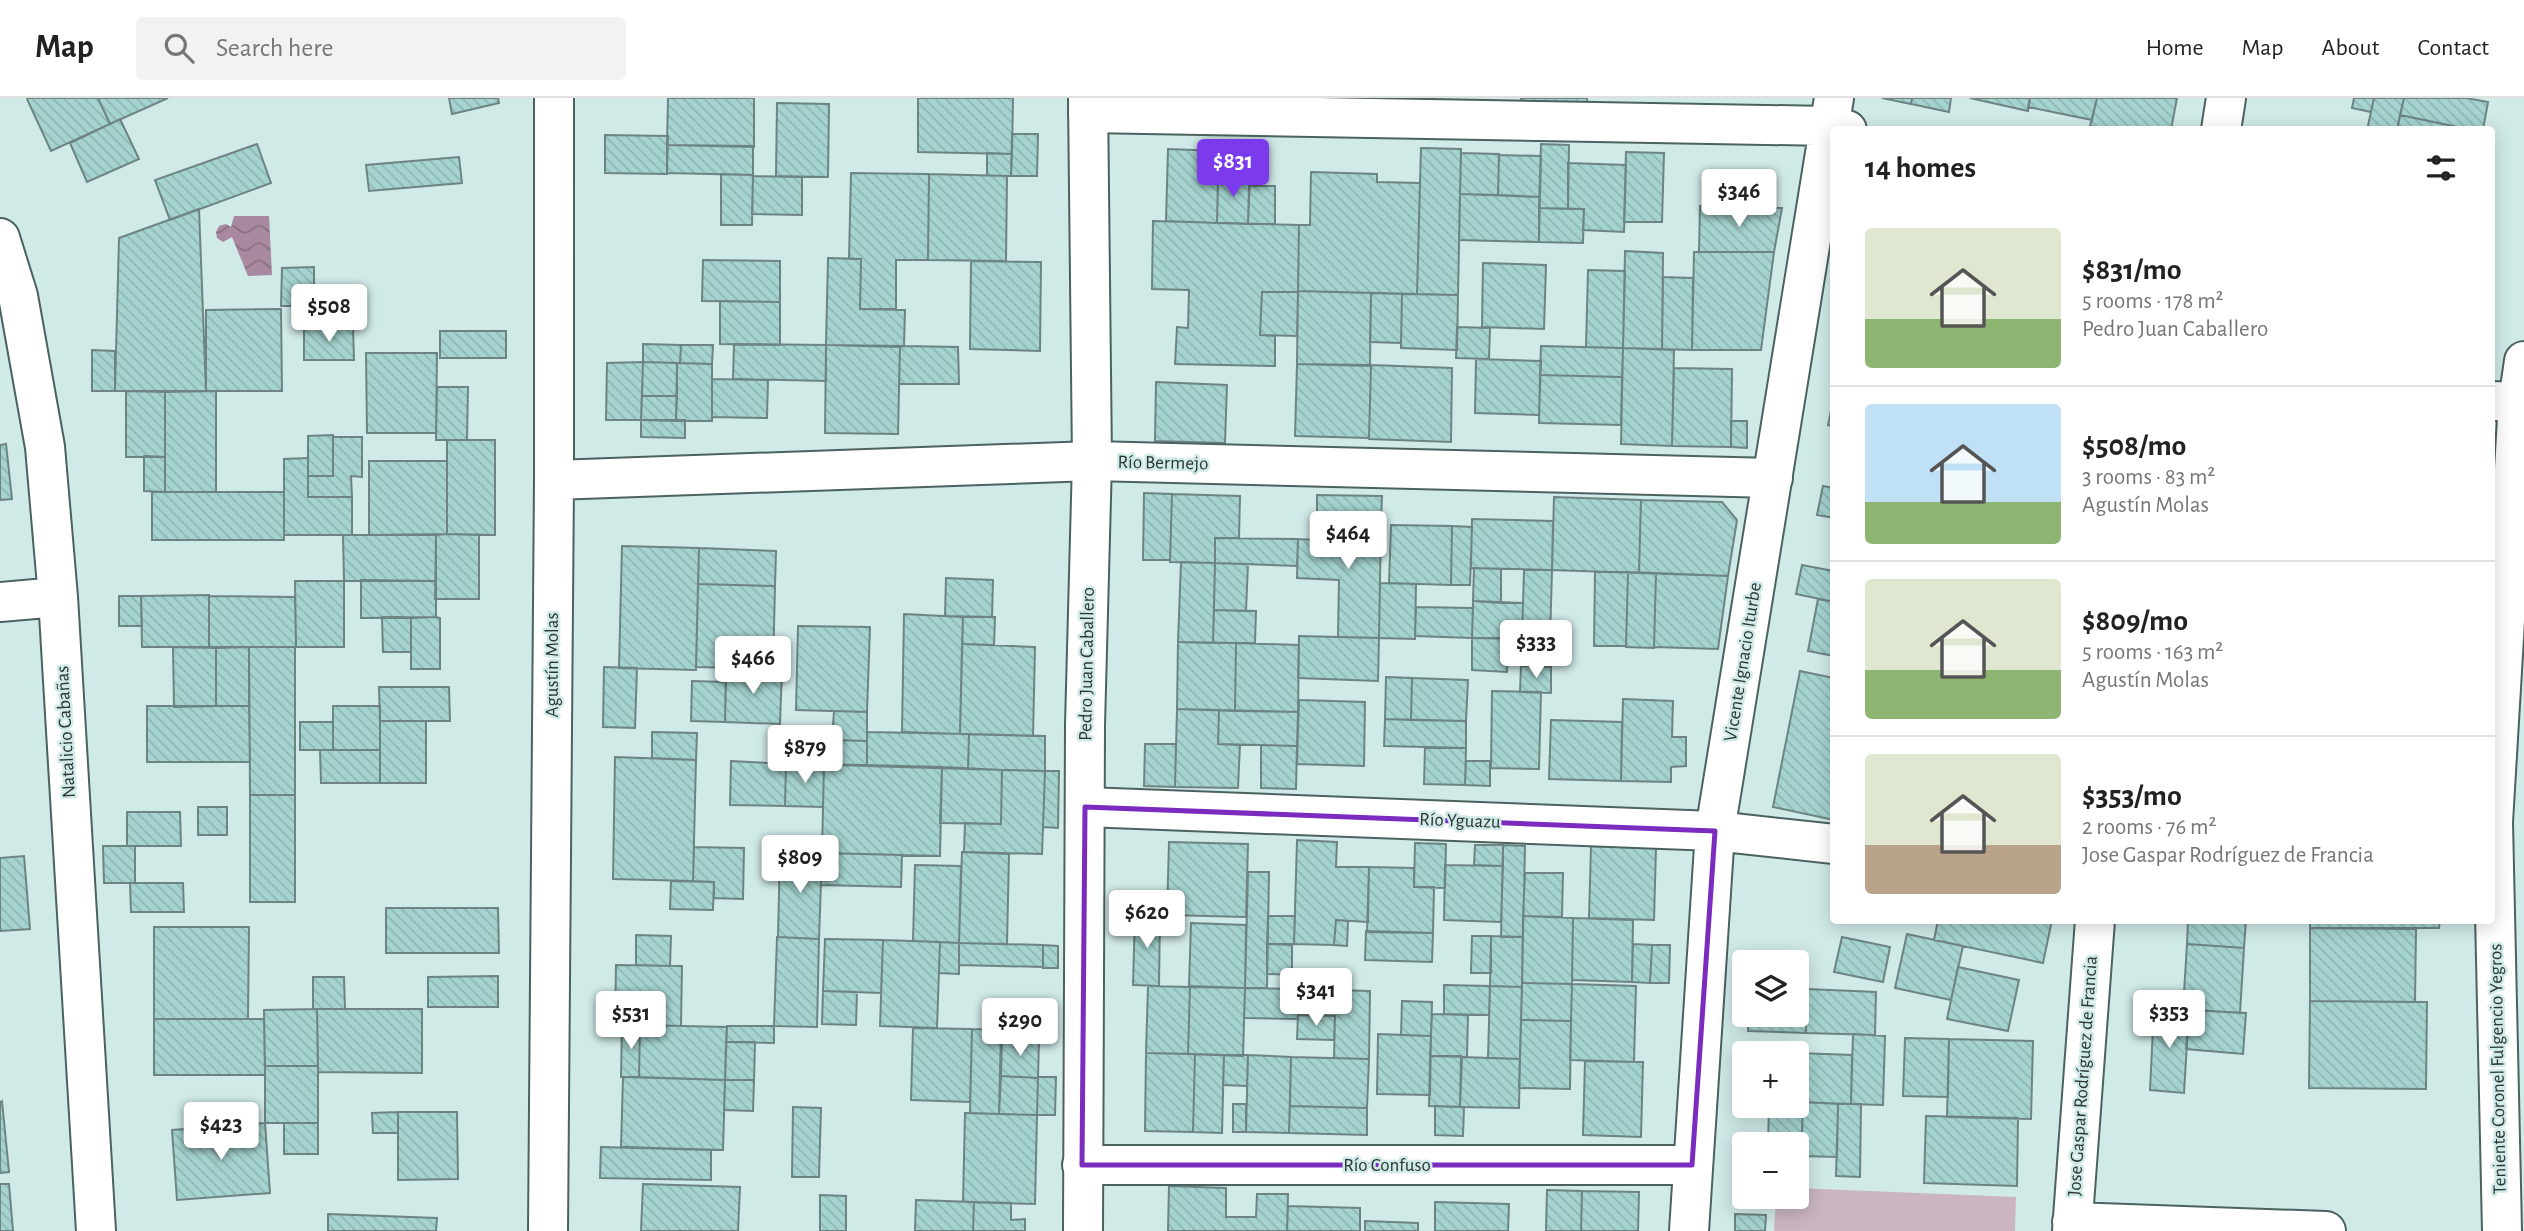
<!DOCTYPE html>
<meta charset="utf-8">
<style>
:root{--surface:#fff;--page:#f2f2f2;--text:#222;--muted:#767676;--line:#e0e0e0;--accent:#7c3aed}
body{margin:0;font-family:"Alegreya Sans",sans-serif;background:var(--page);color:var(--text);height:100vh;display:flex;flex-direction:column;font-size:26px;white-space:nowrap}
*{box-sizing:border-box;margin:0}
p{font-size:23px;color:var(--muted)}
.icon{flex:none;width:38px;height:38px;fill:none;stroke:currentColor;stroke-width:2;stroke-linecap:round;stroke-linejoin:round}
.map{position:relative;flex:1;overflow:hidden}
.sheet{position:absolute;left:1830px;top:28px;width:665px;height:798px;display:flex;flex-direction:column;background:var(--surface);border-radius:7px;box-shadow:0 4px 18px #0003}
.sheet>*{flex:none}
.controls{position:absolute;left:1732px;top:852px;display:grid;gap:14px}
.controls a{display:grid;place-items:center;width:77px;height:77px;border-radius:7px;background:var(--surface);box-shadow:0 4px 18px #0003;font-size:35px}
.price{position:absolute;translate:-50% -60px;padding:0 16px;border-radius:7px;background:#fff;color:#222;font-size:23px;line-height:46px;filter:drop-shadow(0 2px 4px #0008)}
.price::after{content:'';position:absolute;left:50%;top:42px;width:21px;height:16px;margin-left:-10px;background:inherit;clip-path:polygon(0 0,100% 0,50% 100%)}
.price.selected{background:var(--accent);color:#fff}
ul{padding:0;list-style:none}
li{display:flex;align-items:center;gap:21px;height:175px;padding:0 35px}
li+li{border-top:2px solid var(--line)}
li span{display:grid;place-items:center;flex:none;width:196px;height:140px;border-radius:7px;color:#555}
li>.icon{margin-inline-start:auto}
span .icon{width:84px;height:84px;fill:#fffc;stroke-width:1}
li b{font-size:30px}
h2{display:flex;justify-content:space-between;align-items:center;height:84px;padding:0 35px;font-size:30px}
header{display:flex;align-items:center;gap:42px;box-sizing:border-box;height:98px;padding:0 35px;background:var(--surface);border-bottom:2px solid var(--line)}
header strong{font-size:33px}
nav{display:flex;gap:38px;margin-inline-start:auto;font-size:24px}
.search{width:490px;height:63px;background:var(--page);display:flex;align-items:center;gap:18px;box-sizing:border-box;padding:0 24px;border-radius:7px;color:var(--muted);font-size:26px}
.map>svg:first-child{display:block}
.pitch{fill:#cbb5c3}
.water{fill:url(#water-waves)}
.building{fill:url(#building-back-hatch);stroke:#6d8483;stroke-width:2}
.lines{fill:none;stroke-linecap:round;stroke-linejoin:round}
.minor-casing{stroke:#4b6260;stroke-width:42}
.tertiary-casing{stroke:#4b6260;stroke-width:42}
.minor{stroke:#fff;stroke-width:38}
.tertiary{stroke:#fff;stroke-width:38}
.marked{fill:none;stroke:#7b2cbf;stroke-width:5;stroke-linejoin:round}
.labels{text-anchor:middle;dominant-baseline:central;stroke-width:5;stroke-linejoin:round;paint-order:stroke}
.street-label{font-size:19px;fill:#2c3635;stroke:#d0eae8}
</style>
<header>
<strong>Map</strong>
<div class="search"><svg class="icon" aria-label="search" viewBox="0 0 24 24"><circle cx="10" cy="10" r="6"/><path d="M15 15l6 6"/></svg>Search here</div>
<nav><a>Home</a><a>Map</a><a>About</a><a>Contact</a></nav>
</header>
<div class="map">
<svg width="2524" height="1133" viewBox="0 0 2524 1133">
<defs>
<pattern id="water-waves" width="16" height="10" patternUnits="userSpaceOnUse" patternTransform="scale(1.75)"><rect width="16" height="10" fill="#a9899f"/><path d="M0 5q4-4 8 0t8 0" fill="none" stroke="#8a7182"/></pattern>
<pattern id="building-back-hatch" width="6" height="6" patternUnits="userSpaceOnUse" patternTransform="scale(1.75)"><rect width="6" height="6" fill="#a5d4d0"/><path d="M-1 5l2 2M0 0l6 6M5-1l2 2" fill="none" stroke="#8eb7b3"/></pattern>
</defs>
<rect width="100%" height="100%" fill="#d0eae8"/>
<path class="pitch" d="M1797 1090 2016 1099 2015 1133H1774L1776 1099H1797Z"/>
<path class="water" d="M234 118H269L272 177 248 178 232 139 223 144 217 140 216 134 219 128 226 126 231 129Z"/>
<path class="building" d="M29 0H98L110 26 51 53 27 1Z
M98 0H168L110 26Z
M449 0H498L499 5 452 16Z
M668 0H754V49L667 47Z
M918 0H1013L1012 56 918 54Z
M1521 0H1587V5L1521 3Z
M1882 0H1912L1911 6Z
M1912 0H1951L1949 14 1911 6Z
M1970 0H2030L2028 13Z
M2030 0H2097L2092 22 2028 9Z
M2097 0H2177L2171 32H2107L2090 28Z
M2354 0H2374L2371 14 2352 10Z
M2374 0H2404L2397 32H2367Z
M2404 0H2466L2488 4 2483 32H2472L2400 17Z
M777 5 829 6 828 79 776 78Z
M2400 17 2472 32H2397Z
M120 21 139 61 87 84 70 45Z
M1012 36H1038L1037 78H1011Z
M605 37 668 38 667 76 605 75Z
M257 46 271 85 170 122 155 82Z
M1541 46 1569 47 1568 111 1539 110Z
M667 47 753 48V77L667 75Z
M1421 50 1461 51 1458 197 1417 196Z
M1168 51 1219 53 1217 125 1166 123Z
M1626 54 1664 55 1662 124H1624Z
M987 55 1012 56 1011 78H987Z
M1461 55 1499 56 1498 97 1460 96Z
M1499 57 1541 58 1540 99 1498 97Z
M459 59 462 85 369 93 366 67Z
M1568 65 1626 67 1624 134 1583 132 1584 111H1568Z
M1311 74 1377 76V84L1420 85 1417 196 1298 193 1299 127H1310Z
M851 75 929 76 928 162H896V211H860L861 161H849Z
M721 76 753 77 752 127H721Z
M929 76 1007 78 1006 163 928 162Z
M1218 77 1250 78 1248 126 1217 125Z
M753 78 802 79V117L752 116Z
M1249 88H1275V126H1248Z
M1460 96 1540 99 1539 144 1459 142Z
M1700 108 1782 110 1774 154H1699Z
M1539 110 1584 111 1583 145 1539 144Z
M199 111 206 293H115L119 140Z
M1153 123 1299 127 1298 194H1262L1260 237 1275 238V268L1175 266 1177 229 1188 230 1189 192 1152 191Z
M1625 153 1663 155 1662 251 1623 250Z
M1694 154H1774L1761 252H1692Z
M828 160 861 161 860 211 905 212 904 248 826 247Z
M703 162 780 163V204L702 203Z
M971 163 1041 164 1040 253 970 251Z
M1483 165 1546 167 1544 231 1482 229Z
M314 169V208H281L282 170Z
M1588 172 1625 173 1623 250 1586 249Z
M1663 179 1693 180 1692 252 1662 251Z
M1298 193 1371 195 1370 268 1297 266Z
M1262 194H1298L1297 238 1260 237Z
M1371 195 1402 196 1401 245 1370 244Z
M1402 196 1458 197 1457 252 1401 250Z
M720 203 780 204V247L720 246Z
M281 211 282 293H206V212Z
M304 229H353L354 262H304Z
M1457 229 1490 230 1489 261 1456 260Z
M440 233H506V260H440Z
M643 246 681 247 680 265 643 264Z
M734 246 826 247V283L733 281Z
M681 247H713L712 266 680 265Z
M826 247 900 249 898 336 825 335Z
M904 248 958 249 959 286H899L900 249Z
M1541 248 1623 250 1622 279 1540 277Z
M1623 250 1674 252 1672 348 1621 346Z
M92 252 115 253V293H92Z
M366 255H437L436 335H367Z
M1476 261 1541 263 1539 317 1475 315Z
M643 264 677 265V298H642Z
M643 264 641 322H606L607 265Z
M677 265 712 266V323H676Z
M1297 266 1371 267 1369 340 1295 338Z
M1371 267 1452 270 1451 344 1369 341Z
M1674 270 1732 271 1731 349 1672 348Z
M1540 277 1622 279 1621 327 1539 325Z
M712 281 768 282 767 320 712 319Z
M1156 284 1227 287 1225 345 1155 343Z
M437 289H468L467 342H436Z
M126 293 165 294V359H126Z
M216 293V394H165V294Z
M642 298H677L676 323 641 322Z
M1833 303H1834V329L1828 327Z
M641 322H685V340L641 339Z
M1731 323H1747V350L1731 349Z
M333 337V378H308V338Z
M333 339H362V379L351 378 352 399H308V378H333Z
M447 342H495V437L447 436Z
M6 346 12 401 0 402V347Z
M144 358 165 359V394L144 393Z
M308 360V399H352V437H284V361Z
M369 363H447V436L369 437Z
M1823 388 1834 390V420L1817 417Z
M152 394H284V442H152Z
M1144 395 1172 396 1170 462H1143Z
M1172 396 1240 398 1239 440H1215V465L1170 464Z
M1317 397 1382 398 1381 423 1317 422Z
M1554 399 1641 402 1639 475 1552 472Z
M1641 402 1722 404 1737 422 1728 478 1639 475Z
M1472 421 1553 423 1552 472 1471 470Z
M1317 422 1381 423 1379 540 1338 539 1339 482 1297 480 1298 441 1316 442Z
M1391 427 1452 428 1451 487 1389 485Z
M1452 428 1472 429 1470 487H1451Z
M447 436 479 437V501H435L436 437Z
M343 437H436V483H344Z
M1215 440 1298 441 1297 468 1215 465Z
M622 448 699 450 696 572 619 570Z
M699 450 776 453 775 488 698 486Z
M1181 464 1215 465 1213 545 1178 544Z
M1215 465 1248 466 1246 513 1214 512Z
M1802 467 1834 473V504L1796 496Z
M1474 470 1501 471V505L1473 503Z
M1524 472H1552L1550 542 1522 541Z
M1595 474H1628L1626 548H1594Z
M1628 474 1656 475 1654 550 1626 549Z
M1656 475 1728 478 1718 551 1654 549Z
M946 480 993 482 992 519 945 518Z
M361 482 436 483V519L361 520Z
M295 483H344V549H296Z
M1380 485 1416 486 1415 541 1379 540Z
M698 486 775 488 773 571 696 569Z
M209 497V549H142L141 498Z
M119 498H141L142 528H119Z
M209 498 295 499 296 549H209Z
M1818 501 1834 504V558L1808 553Z
M1473 503 1523 505 1522 541 1472 540Z
M1416 509 1473 510 1472 540 1415 538Z
M1214 512 1256 513 1255 545H1213Z
M904 516 963 519 960 636 902 634Z
M382 519 411 520V554H383Z
M436 519 440 520V571H411V520Z
M963 519H995L994 547 962 546Z
M798 528 870 529 867 614 796 612Z
M1299 538 1379 540 1378 583 1298 580Z
M1472 540H1508L1507 574 1472 572Z
M1521 541 1550 542V569L1521 568Z
M1178 544 1236 545 1235 613 1177 611Z
M1236 545 1299 547 1298 614 1235 613Z
M962 546 1035 549 1033 638 960 636Z
M173 549 216 550V608L174 609Z
M249 549H295V697H250Z
M249 549V608H216V550Z
M1521 568 1551 569V595L1520 594Z
M604 569 637 570 635 630 603 629Z
M726 569 782 572 780 626 725 624Z
M1800 573 1834 580V722L1773 709Z
M1386 579 1412 580 1411 622 1385 621Z
M1412 580 1468 582 1466 623 1411 622Z
M692 583 726 584 725 624 691 623Z
M379 589H449L450 623H380Z
M1492 593 1541 594 1539 671 1491 670Z
M1623 601 1673 603 1672 639H1686V668L1671 669V684L1621 683Z
M1299 602 1365 604 1364 668 1297 666Z
M147 608H249L250 664H147Z
M333 608H380V652H333Z
M1177 611 1219 612 1218 646 1240 647 1238 690 1175 689Z
M1219 612 1298 614 1297 648 1218 646Z
M834 613 867 614V643L832 642Z
M1385 621 1466 623V650L1384 648Z
M1551 622 1622 624 1621 683 1549 681Z
M380 623H426V685H380Z
M300 624H333V652H300Z
M652 634 697 635 696 662 652 660Z
M867 634 969 636 968 671 867 668Z
M969 636 1045 638V673L968 671Z
M834 642 867 643V668L833 667Z
M1145 646H1176L1175 689 1144 688Z
M1261 647 1297 648 1296 691 1261 690Z
M1425 649 1466 650 1465 687 1424 686Z
M320 652H380V685H321Z
M615 659 696 662 693 783 613 781Z
M731 663 786 666 785 708 730 707Z
M1466 663H1490V688L1465 687Z
M786 666H824L823 709 785 708Z
M824 666 942 669 940 758 822 755Z
M942 669 1002 672 1001 726 940 725Z
M1002 672 1045 673 1042 756 964 754 965 725 1001 726Z
M1045 673H1059L1058 730 1043 729Z
M250 697H295V804H250Z
M198 709H227V737H198Z
M127 714H180L181 748H127Z
M1297 742 1337 744 1336 769H1369L1368 824 1336 822 1334 847 1294 846Z
M1169 744 1248 746 1246 819 1167 817Z
M1415 745 1446 746 1445 790 1414 789Z
M1475 747H1503V768L1474 767Z
M1503 747 1525 748 1523 839H1501Z
M103 748H135V785H104Z
M1591 748 1656 750 1654 822 1589 820Z
M694 749 744 750 743 801 714 800V784L693 783Z
M780 753 822 755 819 841 778 839Z
M962 754 1009 756 1007 846 959 845Z
M822 755 902 757 901 789 821 787Z
M24 758 30 831 0 833V760Z
M915 767 961 768 959 845 913 843Z
M1445 767 1503 768 1501 824 1444 822Z
M1369 769 1414 770V789H1434L1433 835 1367 834Z
M1248 774H1269L1267 890H1245Z
M1525 775H1563L1562 819 1523 818Z
M671 783 714 784 713 812 670 811Z
M130 785H183L184 814H131Z
M386 810H498L499 855H386Z
M1135 815 1160 816 1159 888 1133 887Z
M1268 818H1295L1294 846H1267Z
M1523 818 1573 820 1572 886 1522 885Z
M1573 820 1633 822 1632 884 1572 882Z
M1336 822 1348 823 1347 848 1334 847Z
M1938 822H2052L2043 865 1934 842Z
M2188 822H2246L2244 850 2187 846Z
M2310 822H2440L2439 830H2310Z
M1191 825 1246 827 1245 890 1189 888Z
M154 829H249L248 921H154Z
M2310 830 2416 831 2415 904 2310 903Z
M1366 833 1433 835 1432 864 1365 862Z
M1907 836 1963 848 1951 902 1895 890Z
M636 837 671 838 670 868 636 867Z
M1472 838H1491V875H1471Z
M1491 838 1523 839 1522 889 1490 888Z
M777 839 819 841 817 929 774 928Z
M1842 839 1890 849 1883 884 1834 874Z
M825 841 883 842 881 895 823 893Z
M883 842 940 844 937 930 880 928Z
M940 844 959 845V876L939 875Z
M959 845 1043 847V869L959 867Z
M1267 846 1292 847V877L1267 876Z
M1633 846 1652 847 1650 885 1632 884Z
M2187 846 2244 850 2240 915 2183 911Z
M1043 847 1058 848V870H1043Z
M1652 847H1670L1669 885H1650Z
M616 867 682 868 681 928 615 926Z
M1958 869 2019 882 2008 933 1947 921Z
M498 878V909H428V879Z
M313 879H344L345 911H313Z
M1522 885 1572 886 1571 923 1521 922Z
M1572 886 1636 888 1634 964 1570 962Z
M1444 887 1490 888 1489 917 1444 916Z
M1148 888 1190 889 1188 956 1146 955Z
M1490 888 1522 889 1520 961 1488 960Z
M1190 889 1245 890 1243 958 1188 956Z
M1245 890 1299 891 1298 921 1244 920Z
M1299 891 1370 893 1369 961 1334 960 1335 918 1298 917Z
M1807 891 1876 894 1875 937 1806 935Z
M823 893 857 894 856 927 822 926Z
M1797 901H1806V935L1748 933V917H1797Z
M1402 903 1432 904 1431 938 1401 937Z
M2310 903 2427 904 2426 991 2309 990Z
M2154 909 2189 912 2184 995 2150 992Z
M317 911H422V975L318 974Z
M317 911 318 968H265L264 912Z
M2189 912 2246 915 2243 956 2186 951Z
M1432 916 1468 917 1467 959 1430 958Z
M1298 917 1335 918 1334 942 1297 941Z
M154 921H264L265 977H154Z
M1521 922 1571 923 1570 991 1519 990Z
M622 927H640L639 979H621Z
M640 927 727 929 725 982 639 979Z
M727 928H774V945L726 944Z
M913 930 972 931 970 1004 911 1002Z
M972 931 1001 932 999 1016 970 1015Z
M1378 936 1431 938 1430 997 1377 996Z
M1853 936 1885 938 1883 1007 1851 1006Z
M1002 940 1039 941 1038 980 1001 978Z
M1905 940 1949 941 1948 999 1903 998Z
M1949 941 2033 943 2031 1021 1947 1019Z
M726 944H755L754 982H725Z
M1770 954 1852 957 1851 1006 1797 1004V956Z
M1146 955 1195 956 1193 1034 1145 1033Z
M1195 956 1224 957 1222 1035 1193 1034Z
M1224 957H1248L1247 988 1223 987Z
M1248 957 1291 959 1289 1035 1246 1034Z
M1430 958H1461L1460 1009 1429 1008Z
M1291 959 1369 961 1367 1010 1290 1008Z
M1462 959 1520 961 1519 1010 1460 1009Z
M1585 963 1643 964 1641 1039 1583 1037Z
M265 968H318V1025H265Z
M1001 978 1038 980 1037 1017 999 1016Z
M623 979 725 982 723 1052 621 1049Z
M1056 979 1055 1017H1037L1038 979Z
M725 982H754L753 1013 724 1012Z
M2 1003 9 1074 0 1075V1004Z
M1797 1004H1803L1801 1078H1797V1046H1768L1769 1008H1797Z
M1803 1004 1838 1006 1837 1059 1801 1058Z
M1233 1006H1246V1034H1233Z
M1838 1006H1861L1860 1079 1836 1078Z
M1290 1008 1367 1010V1037L1289 1035Z
M1435 1008 1464 1009 1463 1038 1435 1037Z
M793 1009 821 1010 819 1079H792Z
M398 1014V1035H373L372 1015Z
M398 1014H457L458 1081 398 1082Z
M965 1015 1037 1017 1035 1106 963 1104Z
M1926 1018 2018 1020 2017 1088 1924 1085Z
M265 1025 270 1095 177 1102 172 1032Z
M284 1025H318V1056H284Z
M601 1049 711 1052V1082L600 1080Z
M0 1086H9L13 1133H0Z
M643 1086 740 1089 738 1133H641Z
M1169 1088 1226 1090V1119H1256L1257 1096H1288L1287 1133H1168Z
M1169 1088 1226 1090V1119H1256L1257 1096H1288L1287 1133H1168Z
M1547 1092 1582 1093 1581 1133H1546Z
M1582 1093 1639 1094 1638 1133H1581Z
M820 1097 846 1098V1133H820Z
M916 1102 974 1104 973 1133H915Z
M974 1104 1011 1105V1122L1025 1121V1133H973Z
M1435 1104 1509 1106 1508 1133H1435Z
M1288 1108 1360 1110V1133H1287Z
M328 1116 437 1120 436 1133H328Z
M1735 1116 1766 1117 1765 1133H1735Z
M1365 1123 1418 1125V1133H1365Z"/>
<g class="lines">
<defs>
<path id="minor" d="M1088 15 1829 28 1847 32
M2221 32 2226 0
M0 140 18 198 45 349 58 499 96 1133
M2492 303 2518 304 2524 263
M554 382 1092 363 1773 380
M0 504 58 499
M1085 709 1715 733 1834 746
M1082 1067H1692
M2072 1124 2326 1133
M548 1133 554 382V0
M1689 1133 1715 733 1834 0
M2072 1133 2095 822"/>
<path id="tertiary" d="M1083 1133 1085 627 1092 363 1088 0
M2502 1133 2493 724 2518 304H2524"/>
</defs>
<use href="#minor" class="minor-casing"/>
<use href="#tertiary" class="tertiary-casing"/>
<use href="#minor" class="minor"/>
<use href="#tertiary" class="tertiary"/>
</g>
<path class="marked" d="M1085 709 1715 733 1692 1067H1082Z"/>
<g class="labels">
<g class="street-label">
<text transform="translate(1163 365) rotate(1)">Río Bermejo</text>
<text transform="translate(1743 564) rotate(-81)">Vicente Ignacio Iturbe</text>
<text transform="translate(1087 566) rotate(-89)">Pedro Juan Caballero</text>
<text transform="translate(552 567) rotate(-90)">Agustín Molas</text>
<text transform="translate(66 634) rotate(-93)">Natalicio Cabañas</text>
<text transform="translate(1460 723) rotate(2)">Río Yguazu</text>
<text transform="translate(2498 971) rotate(-91)">Teniente Coronel Fulgencio Yegros</text>
<text transform="translate(2083 978) rotate(-86)">Jose Gaspar Rodríguez de Francia</text>
<text x="1387" y="1067">Río Confuso</text>
</g>
</g>
</svg>
<div class="controls">
<a><svg class="icon" aria-label="layers" viewBox="0 0 24 24"><path d="M12 4l9 5-9 5-9-5zM3 14l9 5 9-5"/></svg></a>
<a>+</a>
<a>−</a>
</div>
<b class="price selected" style="left:1233px;top:101px">$831</b>
<b class="price" style="left:1739px;top:131px">$346</b>
<b class="price" style="left:329px;top:246px">$508</b>
<b class="price" style="left:1348px;top:473px">$464</b>
<b class="price" style="left:1536px;top:582px">$333</b>
<b class="price" style="left:753px;top:598px">$466</b>
<b class="price" style="left:805px;top:687px">$879</b>
<b class="price" style="left:800px;top:797px">$809</b>
<b class="price" style="left:1147px;top:852px">$620</b>
<b class="price" style="left:1316px;top:930px">$341</b>
<b class="price" style="left:2169px;top:952px">$353</b>
<b class="price" style="left:631px;top:953px">$531</b>
<b class="price" style="left:1020px;top:960px">$290</b>
<b class="price" style="left:221px;top:1064px">$423</b>
<section class="sheet">
<h2>14 homes<svg class="icon" aria-label="filters" viewBox="0 0 24 24"><path d="M4 7h16M4 17h16"/><circle cx="9" cy="7" r="2"/><circle cx="15" cy="17" r="2"/></svg></h2>
<ul>
<li><span style="background:linear-gradient(#dfe7d0 65%,#8fb573 0)"><svg class="icon" aria-label="home" viewBox="0 0 24 24"><path d="M3 11l9-7 9 7M6 9v11h12V9"/></svg></span><div><b>$831/mo</b><p>5 rooms · 178 m²</p><p>Pedro Juan Caballero</p></div></li>
<li><span style="background:linear-gradient(#bfe0f5 70%,#8fb573 0)"><svg class="icon" aria-label="home" viewBox="0 0 24 24"><path d="M3 11l9-7 9 7M6 9v11h12V9"/></svg></span><div><b>$508/mo</b><p>3 rooms · 83 m²</p><p>Agustín Molas</p></div></li>
<li><span style="background:linear-gradient(#dfe7d0 65%,#8fb573 0)"><svg class="icon" aria-label="home" viewBox="0 0 24 24"><path d="M3 11l9-7 9 7M6 9v11h12V9"/></svg></span><div><b>$809/mo</b><p>5 rooms · 163 m²</p><p>Agustín Molas</p></div></li>
<li><span style="background:linear-gradient(#dfe7d0 65%,#b9a48a 0)"><svg class="icon" aria-label="home" viewBox="0 0 24 24"><path d="M3 11l9-7 9 7M6 9v11h12V9"/></svg></span><div><b>$353/mo</b><p>2 rooms · 76 m²</p><p>Jose Gaspar Rodríguez de Francia</p></div></li>
</ul>
</section>
</div>
